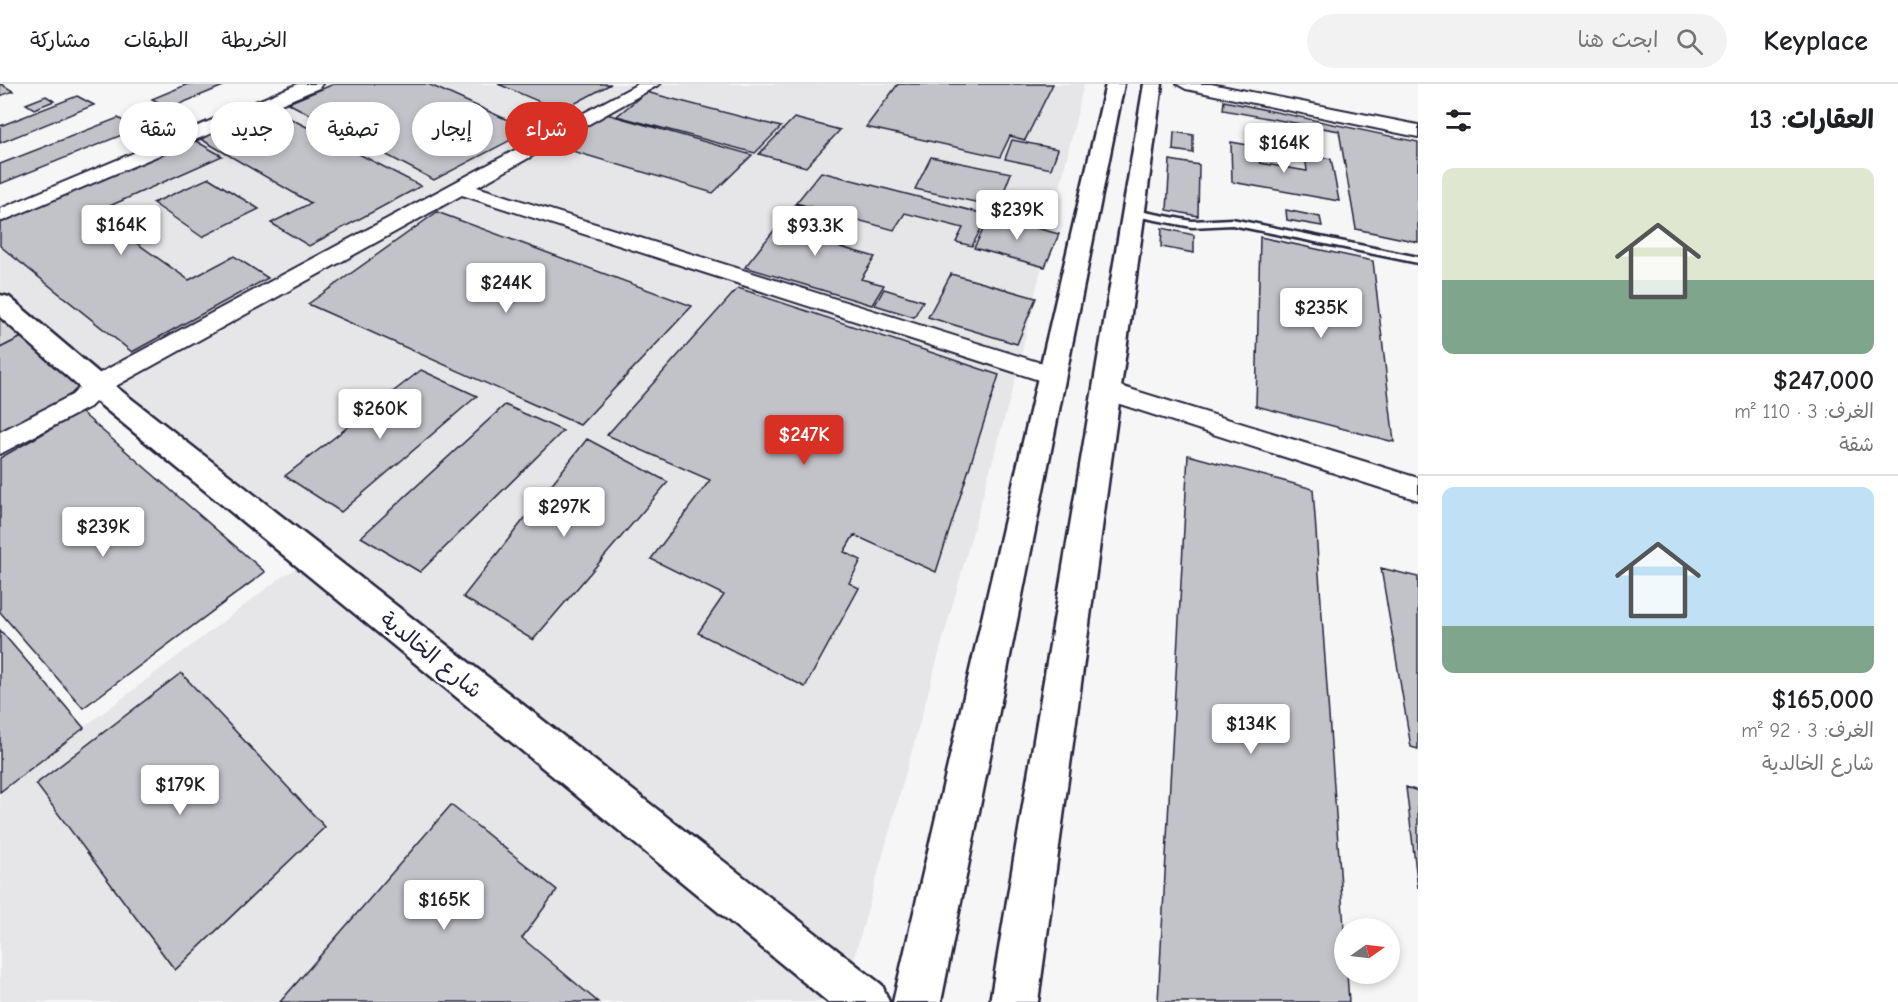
<!DOCTYPE html>
<html lang="ar">
<meta charset="utf-8">
<style>
:root{--surface:#fff;--page:#f2f2f2;--text:#202124;--muted:#757577;--line:#e0e0e0;--accent:#d93025}
body{margin:0;font-family:"Comic Neue","Playpen Sans Arabic",sans-serif;background:var(--page);color:var(--text);direction:rtl;height:100vh;display:flex;flex-direction:column;font-size:22px;white-space:nowrap}
*{box-sizing:border-box;margin:0}
p{font-size:20px;color:var(--muted)}
.icon{flex:none;width:33px;height:33px;fill:none;stroke:currentColor;stroke-width:2;stroke-linecap:round;stroke-linejoin:round}
.map{position:relative;flex:1;overflow:hidden;direction:ltr}
.sheet{display:flex;flex-direction:column;background:var(--surface);width:480px}
.sheet>*{flex:none}
.hud{position:absolute;left:18px;top:18px;width:570px;height:54px;direction:rtl;display:flex;gap:12px}
.needle{width:39px;rotate:76deg}
.controls{position:absolute;left:1334px;top:834px;display:grid;gap:12px}
.controls a{display:grid;place-items:center;width:66px;height:66px;border-radius:50%;background:var(--surface);box-shadow:0 3px 9px #0003;font-size:30px}
.price{position:absolute;translate:-50% -51px;padding:0 14px;border-radius:6px;background:#fff;color:#222;font-size:20px;line-height:39px;filter:drop-shadow(0 2px 3px #0008)}
.price::after{content:'';position:absolute;left:50%;top:36px;width:18px;height:14px;margin-left:-9px;background:inherit;clip-path:polygon(0 0,100% 0,50% 100%)}
.price.selected{background:var(--accent);color:#fff}
ul{padding:0;list-style:none}
li{display:grid;align-content:center;gap:12px;height:318px;padding:0 24px}
li+li{border-top:2px solid var(--line)}
li span{display:grid;place-items:center;height:186px;border-radius:12px;color:#555}
li>.icon{margin-inline-start:auto}
span .icon{width:108px;height:108px;fill:#fffc;stroke-width:1}
li b{font-size:26px}
h2{display:flex;justify-content:space-between;align-items:center;height:72px;padding:0 24px;font-size:26px}
.tag{padding:0 21px;border-radius:27px;background:var(--surface);box-shadow:0 3px 9px #0003;font-size:21px;line-height:54px}
.tag.selected{background:var(--accent);color:#fff}
header{display:flex;align-items:center;gap:36px;box-sizing:border-box;height:84px;padding:0 30px;background:var(--surface);border-bottom:2px solid var(--line)}
header strong{font-size:28px}
nav{display:flex;gap:33px;margin-inline-start:auto;font-size:21px}
.search{width:420px;height:54px;background:var(--page);display:flex;align-items:center;gap:15px;box-sizing:border-box;padding:0 21px;border-radius:33px;color:var(--muted);font-size:22px}
main{display:flex;flex:1;min-height:0}
.map>svg:first-child{display:block}
.built{fill:#e6e6e9}
.green{fill:#d7d7db;stroke:#7c7c8b;stroke-width:1.5}
.building{fill:#c2c2c9;stroke:#22223b;stroke-width:1.5}
.lines{fill:none;stroke-linecap:round;stroke-linejoin:round}
.lane-casing{stroke:#22223b;stroke-width:5}
.street-casing{stroke:#22223b;stroke-width:4}
.secondary-casing{stroke:#22223b;stroke-width:5}
.primary-casing{stroke:#22223b;stroke-width:5}
.lane{fill:#fff;fill-rule:evenodd}
.street{fill:#fff;fill-rule:evenodd}
.secondary{fill:#fff;fill-rule:evenodd}
.primary{fill:#fff;fill-rule:evenodd}
.labels{text-anchor:middle;dominant-baseline:central;stroke-width:4.5;stroke-linejoin:round;paint-order:stroke}
.street-label{font-size:22px;fill:#22223b;stroke:#fff}
</style>
<header>
<strong>Keyplace</strong>
<div class="search"><svg class="icon" aria-label="search" viewBox="0 0 24 24"><circle cx="10" cy="10" r="6"/><path d="M15 15l6 6"/></svg>ابحث هنا</div>
<nav><a>الخريطة</a><a>الطبقات</a><a>مشاركة</a></nav>
</header>
<main>
<section class="sheet">
<h2>العقارات: 13<svg class="icon" aria-label="filters" viewBox="0 0 24 24"><path d="M4 7h16M4 17h16"/><circle cx="9" cy="7" r="2"/><circle cx="15" cy="17" r="2"/></svg></h2>
<ul>
<li><span style="background:linear-gradient(#dfe7d0 60%,#7fa58c 0)"><svg class="icon" aria-label="home" viewBox="0 0 24 24"><path d="M3 11l9-7 9 7M6 9v11h12V9"/></svg></span><div><b>$247,000</b><p>الغرف: 3 · 110 m²</p><p>شقة</p></div></li>
<li><span style="background:linear-gradient(#bfe0f5 75%,#7fa58c 0)"><svg class="icon" aria-label="home" viewBox="0 0 24 24"><path d="M3 11l9-7 9 7M6 9v11h12V9"/></svg></span><div><b>$165,000</b><p>الغرف: 3 · 92 m²</p><p>شارع الخالدية</p></div></li>
</ul>
</section>
<div class="map">
<svg width="1418" height="918" viewBox="0 0 1418 918">
<rect width="100%" height="100%" fill="#f6f6f7"/>
<filter id="ink" filterUnits="userSpaceOnUse"><feTurbulence type="fractalNoise" baseFrequency=".0167" numOctaves="2"/><feDisplacementMap in="SourceGraphic" scale="12" xChannelSelector="R" yChannelSelector="G"/><feConvolveMatrix kernelMatrix="1 2 1 2 8 2 1 2 1" color-interpolation-filters="sRGB"/></filter>
<g filter="url(#ink)">
<path class="built" d="M313 0H1084L1017 289 842 918H0V707L283 492 312 476 0 219V132Z"/>
<path class="green" d="M0 219 33 247 0 264Z"/>
<path class="building" d="M0 0H1L13 7 0 12Z
M188 0H228L170 24 152 15Z
M334 0H428L530 46 434 96 288 19Z
M498 0H611L561 27Z
M898 0H1053L1025 56 1010 52 1000 73 866 43Z
M646 8 781 43 755 69 617 32Z
M46 12 54 17 34 25 26 20Z
M77 12 94 21 0 59V42Z
M1224 17 1418 58V158L1356 145 1339 47 1223 26Z
M270 24 421 102 309 162 271 139 311 119 199 54Z
M603 29 752 71 713 109 559 63Z
M118 34 137 45 0 100V80Z
M794 34 840 46 806 83 759 70Z
M1174 48 1193 51V69L1173 66Z
M194 56 222 72 94 129 189 196 234 172 268 194 132 268 0 162V139Z
M1012 56 1058 65 1051 85 1005 75Z
M1231 58 1259 63 1260 79 1307 87 1305 70 1331 75 1339 117 1232 98Z
M931 73 1011 89 998 123 915 105Z
M1170 76 1199 81 1198 132 1167 126Z
M821 88 988 131 972 162 956 158 963 144 905 129 894 146 796 119Z
M209 94 259 125 202 153 153 119Z
M795 120 825 128 818 137 848 145 837 162 875 173 861 195 884 201 872 221 745 183Z
M1286 126 1320 133 1322 142 1287 136Z
M437 128 692 222 580 341 308 220Z
M990 132 1059 150 1045 183 974 164Z
M1162 144 1194 151V169L1161 163Z
M1260 153 1373 177 1394 358 1256 322Z
M951 190 1036 214 1017 260 928 233Z
M738 204 999 291 936 488 854 451 844 468 861 476 849 499 859 504 805 603 698 549 724 511 651 475 710 396 607 351Z
M884 205 923 217 914 233 875 221Z
M22 253 84 308 0 355V264Z
M421 286 477 312 341 428 285 392Z
M505 321 563 347 420 488 361 453Z
M81 328 265 488 83 624 0 528V374Z
M587 355 668 398 533 556 463 513Z
M1188 371 1313 405 1344 844V890H1347L1349 918H1158Z
M1381 484 1418 493V665L1411 663Z
M0 546 84 644 0 708Z
M181 589 325 743 175 886 36 700Z
M1406 703 1418 707V804Z
M451 721 557 806 522 854 598 918H280Z"/>
<g class="lines">
<defs>
<path id="lane" d="M1134 126 1192 137 1232 135 1418 173V179L1232 141 1192 143 1130 131 1129 129Z"/>
<path id="street" d="M298 0H322L319 4 0 138V125Z
M638 0H660L477 103 1060 285 1064 291 1060 297 1051 300 1042 297 462 111 105 308 90 323 0 370V348L72 311 87 296Z
M1177 0H1211L1418 41V53L1186 5Z
M1107 298 1418 394V416L1098 313 1094 307 1098 301Z"/>
<path id="secondary" d="M0 211 9 213 106 295 882 901 889 918H828L86 309 0 233Z"/>
<path id="primary" d="M1106 0H1124L941 918H893Z
M1144 0H1162L1038 918H990Z"/>
</defs>
<use href="#lane" class="lane-casing"/>
<use href="#street" class="street-casing"/>
<use href="#secondary" class="secondary-casing"/>
<use href="#primary" class="primary-casing"/>
<use href="#lane" class="lane"/>
<use href="#street" class="street"/>
<use href="#secondary" class="secondary"/>
<use href="#primary" class="primary"/>
</g>
</g>
<g class="labels">
<g class="street-label">
<text transform="translate(431 571) rotate(39)">شارع الخالدية</text>
</g>
</g>
</svg>
<div class="controls">
<a><svg class="needle" viewBox="-14 -14 28 28"><path d="M0-13l5 13h-10z" fill="#e53935"/><path d="M0 13l5-13h-10z" fill="#757577"/></svg></a>
</div>
<b class="price" style="left:1284px;top:90px">$164K</b>
<b class="price" style="left:1017px;top:157px">$239K</b>
<b class="price" style="left:121px;top:172px">$164K</b>
<b class="price" style="left:815px;top:173px">$93.3K</b>
<b class="price" style="left:506px;top:230px">$244K</b>
<b class="price" style="left:1321px;top:255px">$235K</b>
<b class="price" style="left:380px;top:356px">$260K</b>
<b class="price selected" style="left:804px;top:382px">$247K</b>
<b class="price" style="left:564px;top:454px">$297K</b>
<b class="price" style="left:103px;top:474px">$239K</b>
<b class="price" style="left:1251px;top:671px">$134K</b>
<b class="price" style="left:180px;top:732px">$179K</b>
<b class="price" style="left:444px;top:847px">$165K</b>
<div class="hud">
<a class="tag selected">شراء</a>
<a class="tag">إيجار</a>
<a class="tag">تصفية</a>
<a class="tag">جديد</a>
<a class="tag">شقة</a>
</div>
</div>
</main>
